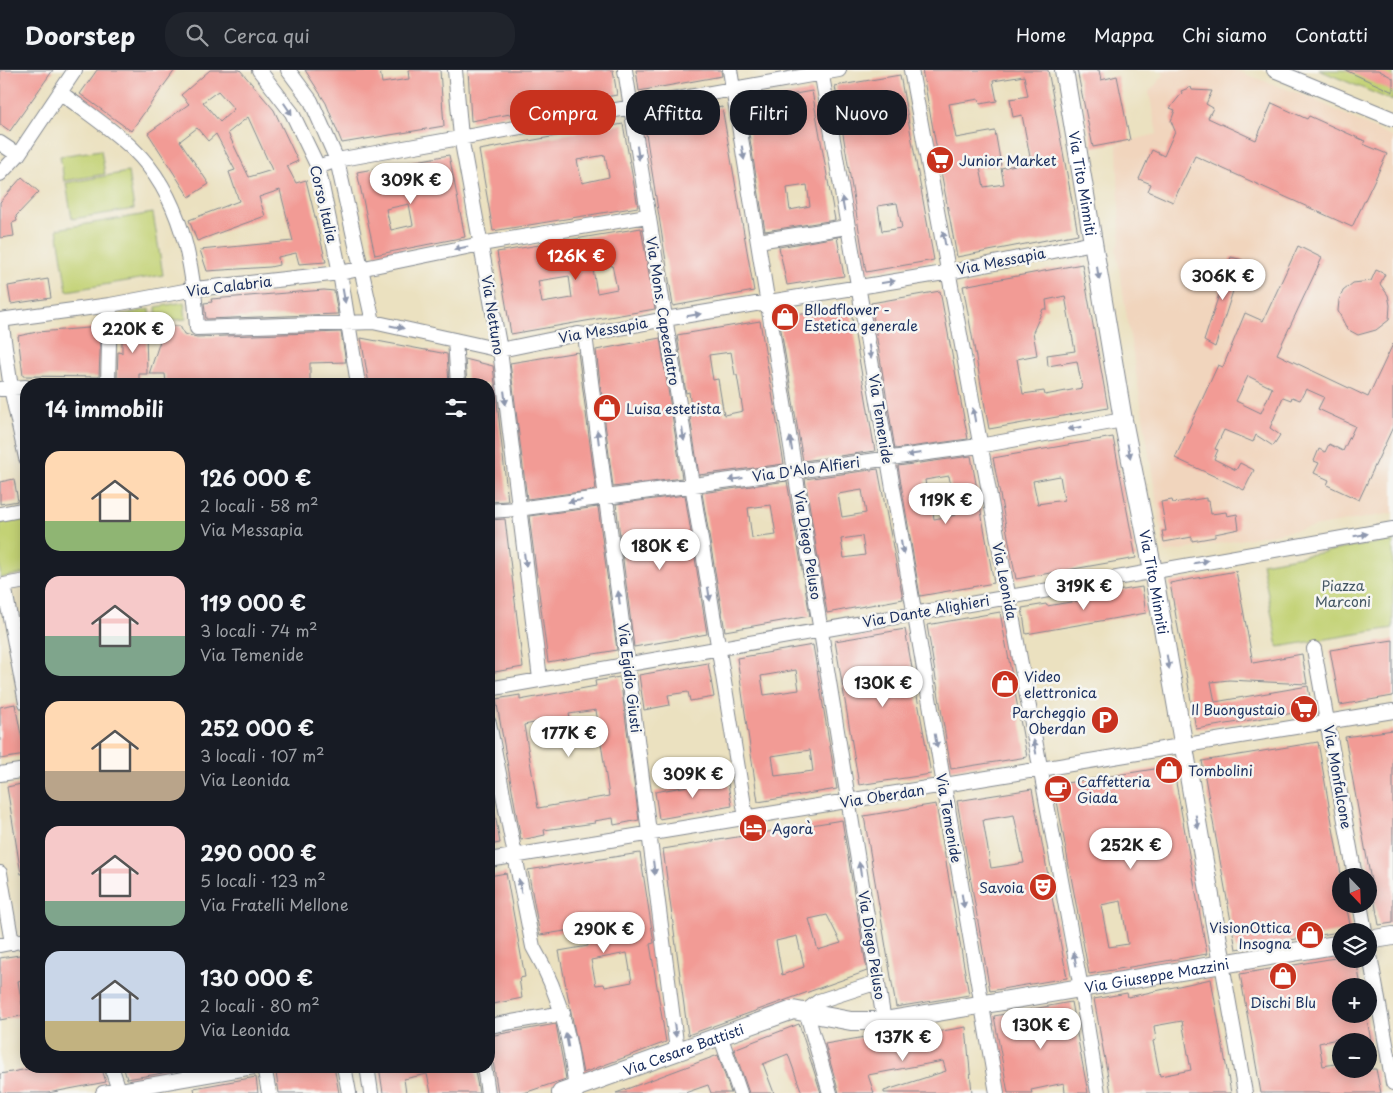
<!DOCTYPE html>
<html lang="it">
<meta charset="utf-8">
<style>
:root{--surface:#171b24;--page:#20242c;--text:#f1f3f6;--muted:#9ea1a6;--line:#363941;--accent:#c8321e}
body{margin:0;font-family:"Playpen Sans",sans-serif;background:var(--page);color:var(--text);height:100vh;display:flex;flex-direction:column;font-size:19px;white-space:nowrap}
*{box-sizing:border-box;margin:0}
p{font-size:16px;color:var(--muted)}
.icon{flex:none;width:28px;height:28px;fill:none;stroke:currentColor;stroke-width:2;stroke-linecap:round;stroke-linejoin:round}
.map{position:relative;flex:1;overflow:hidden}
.drawer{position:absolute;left:20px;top:308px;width:475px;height:695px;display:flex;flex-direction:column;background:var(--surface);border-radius:20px;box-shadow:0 2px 12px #0003}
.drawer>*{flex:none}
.top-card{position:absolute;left:510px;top:20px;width:475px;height:45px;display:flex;gap:10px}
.needle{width:32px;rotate:157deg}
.controls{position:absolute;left:1332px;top:798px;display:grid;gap:10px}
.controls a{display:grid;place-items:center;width:45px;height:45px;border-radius:50%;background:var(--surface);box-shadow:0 2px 12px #0003;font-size:25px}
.price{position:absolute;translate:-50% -42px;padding:0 11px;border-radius:18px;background:#fff;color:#222;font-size:16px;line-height:32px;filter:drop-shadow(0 1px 2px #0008)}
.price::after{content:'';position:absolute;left:50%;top:30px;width:15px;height:11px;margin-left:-8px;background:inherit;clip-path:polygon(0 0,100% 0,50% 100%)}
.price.current{background:var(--accent);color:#fff}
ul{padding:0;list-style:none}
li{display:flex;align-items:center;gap:15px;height:125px;padding:0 25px}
li span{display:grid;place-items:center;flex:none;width:140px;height:100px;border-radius:15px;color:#555}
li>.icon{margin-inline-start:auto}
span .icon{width:60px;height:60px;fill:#fffc;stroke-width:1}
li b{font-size:21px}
h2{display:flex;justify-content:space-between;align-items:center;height:60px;padding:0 25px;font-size:21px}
.chip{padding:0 18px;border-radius:20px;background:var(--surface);box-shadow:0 2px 12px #0003;font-size:18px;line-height:45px}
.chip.current{background:var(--accent);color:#fff}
header{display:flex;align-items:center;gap:30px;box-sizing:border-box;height:70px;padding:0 25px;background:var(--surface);border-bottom:1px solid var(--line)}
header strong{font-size:24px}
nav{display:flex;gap:28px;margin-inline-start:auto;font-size:18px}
.search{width:350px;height:45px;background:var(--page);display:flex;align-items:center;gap:12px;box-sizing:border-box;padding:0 18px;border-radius:20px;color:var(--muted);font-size:19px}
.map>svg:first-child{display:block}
.built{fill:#f1d5bd}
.green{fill:#c3d274;stroke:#6f8069}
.building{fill:#f29b95;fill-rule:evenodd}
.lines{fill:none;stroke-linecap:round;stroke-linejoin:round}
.minor-casing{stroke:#83888f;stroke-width:16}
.major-casing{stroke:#83888f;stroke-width:20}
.minor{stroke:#fff;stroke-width:14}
.major{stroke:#fff;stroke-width:18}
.oneway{fill:#8d97ae}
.labels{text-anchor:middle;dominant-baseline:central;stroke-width:5;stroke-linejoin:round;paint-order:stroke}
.poi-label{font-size:14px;fill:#1b2f5e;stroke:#f6f6f2;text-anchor:start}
.street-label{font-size:14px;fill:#1b2f5e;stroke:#f6f6f2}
.park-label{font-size:14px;fill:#455864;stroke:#f6f6f2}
</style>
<header>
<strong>Doorstep</strong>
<div class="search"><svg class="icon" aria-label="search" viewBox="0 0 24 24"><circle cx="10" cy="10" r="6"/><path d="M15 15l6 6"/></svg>Cerca qui</div>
<nav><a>Home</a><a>Mappa</a><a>Chi siamo</a><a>Contatti</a></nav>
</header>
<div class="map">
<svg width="1393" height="1023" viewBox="0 0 1393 1023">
<rect width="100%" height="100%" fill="#f6f6f2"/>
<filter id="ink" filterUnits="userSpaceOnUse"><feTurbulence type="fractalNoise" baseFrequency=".02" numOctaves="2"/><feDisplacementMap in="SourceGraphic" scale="10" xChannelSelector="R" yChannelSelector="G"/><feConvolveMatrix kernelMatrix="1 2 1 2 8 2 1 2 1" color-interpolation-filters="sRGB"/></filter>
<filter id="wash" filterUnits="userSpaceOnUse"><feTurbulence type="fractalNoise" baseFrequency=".0096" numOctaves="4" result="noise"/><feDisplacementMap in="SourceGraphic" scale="20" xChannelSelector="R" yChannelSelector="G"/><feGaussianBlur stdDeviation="1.12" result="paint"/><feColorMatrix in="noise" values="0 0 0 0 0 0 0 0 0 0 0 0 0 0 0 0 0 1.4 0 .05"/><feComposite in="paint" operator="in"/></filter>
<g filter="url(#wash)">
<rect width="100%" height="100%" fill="#ebe1c0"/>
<path class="built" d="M1162 0H1234L1311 28 1393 68V443L1165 483 1116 179 1120 170 1117 74 1157 64 1149 22 1164 5Z"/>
<path class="green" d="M1319 0H1393V31Z
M101 80 105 104 64 111 60 86Z
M128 102 134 139 72 149 66 113Z
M153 143 163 205 67 221 57 159Z
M184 232 186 249 157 252 156 237Z
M150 239 151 252 116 253 115 246Z
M26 448V503L0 508V453Z
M1393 470V558L1278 577 1262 493Z"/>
<g id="blocks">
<path class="building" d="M0 0H53L10 61 0 54Z
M97 0H175L131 61 80 24Z
M210 0H240L274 40 298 91 287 96 296 113 306 110 326 192 299 194 296 183 278 187 279 195 270 197 207 201 200 180 293 171 280 120 259 127 265 146 197 171 189 150 239 131 229 102 235 100 216 64 208 71 197 58 180 71 209 114 189 127 148 63 189 34 181 25ZM218 21 234 39 220 52 203 32ZM248 47 272 100 249 107 228 63Z
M305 0H380L382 13 409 9 408 0H440L444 56 342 73 326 33Z
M468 0H613L617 25 471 51Z
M636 0H721L722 6 639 21Z
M922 0H1048L1078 164 957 187ZM1024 6 1028 26 1010 29 1013 47 1022 45 1030 87 1019 89 1020 94 1001 98 1004 114 984 117 980 98 1001 95 995 61 956 68 949 34 979 29 980 34 997 31 993 11Z
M1077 0H1099L1101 10 1117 6 1130 70 1093 77Z
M1345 0H1378L1393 8V22Z
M900 5 934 190 866 202 835 16ZM897 133 902 158 882 161 878 136Z
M1191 17 1192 20 1212 21 1206 34 1213 38 1208 48 1256 70 1272 33 1307 49 1309 46 1365 71 1363 74 1387 84 1352 157 1195 86 1173 132 1148 121 1151 114 1139 109 1152 80 1164 86 1175 61 1171 51 1175 40 1170 38 1182 23 1181 21Z
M812 21 835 150 765 161 744 33ZM807 115 810 136 790 140 787 118Z
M722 37 754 221 673 236 644 51Z
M623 54 638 137 493 161 479 80ZM605 85 609 107 582 113 577 90Z
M449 85 465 167 375 185 357 102ZM409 134 413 155 391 160 386 139Z
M22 107 39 122 16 146 17 151 12 153 14 166 0 168V132Z
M641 158 655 239 511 264 497 182ZM612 195 617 219 597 223 593 199ZM569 206 572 228 542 233 538 211Z
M837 167 844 206 787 215 779 177Z
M1298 176 1322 188 1277 284 1368 327 1393 274V357L1359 430 1327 415 1329 410 1314 403 1319 393 1314 391 1319 379 1325 382 1329 374 1343 381 1355 356 1318 339 1324 327 1306 319 1300 330 1292 327 1291 330 1283 327 1270 358 1280 365 1273 376 1256 365 1253 372 1224 360 1215 379 1218 380 1214 389 1236 400 1240 393 1254 400 1244 420 1175 388 1218 295 1223 297 1245 243 1263 251ZM1248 306 1272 318 1261 343 1236 331Z
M1231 187 1243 190 1215 277 1204 271Z
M1082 194 1108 338 989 359 963 216ZM1065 226 1075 281 1047 285 1048 296 1077 291 1082 318 1045 325 1044 321 1023 324 1017 289 1037 285 1033 262 1043 239H1047L1046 230Z
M1376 200 1385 204 1380 214 1388 225 1390 235 1389 250 1376 260 1358 265 1347 259 1338 241 1339 230 1343 221 1353 213 1371 211Z
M48 209 51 228 11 234 8 216Z
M324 220 334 221 338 244 206 249 204 233 212 232 211 229Z
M940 221 968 369 895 379 871 233Z
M850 236 875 381 803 391 779 248Z
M760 251 784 394 699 405 690 347 692 346 689 322 686 323 677 265ZM731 282 735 305H737L743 341 724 345 718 309 713 310 709 285Z
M165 256H180L184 264 197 267 341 262 346 292 310 293V314L166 312 165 304H149Z
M101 257 99 307 23 306 18 266 37 262Z
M122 258H146L147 304H139V310H119L117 307 118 282 122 283Z
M361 268 447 284 449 314H369Z
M660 268 682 408 613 417 596 280Z
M578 282 596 420 527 429 510 293Z
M465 289 493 296 508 431 489 432V314H467Z
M1113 367 1136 488 1016 509 993 388ZM1060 406 1064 430 1038 434 1033 411Z
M971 386 994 513 920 526 898 396ZM949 406 956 445 934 449 931 429 928 430 925 410Z
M878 399 903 529 827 543 805 409ZM862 420 866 443 842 447 838 424ZM862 466 865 485 844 488 841 469Z
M14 409 18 431 0 434V412Z
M787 411 810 546 725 561 702 423ZM771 435 776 465 752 468 748 438Z
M685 425 707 564 634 577 616 434Z
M1206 428V431H1209L1211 444 1226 442 1227 446 1237 444 1239 459 1215 464V467L1192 471V467L1164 472 1162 461H1166L1161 432 1172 430 1173 433Z
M598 437 617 580 548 592 529 446Z
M505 449 523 597 489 603V450Z
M1236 501 1253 593 1302 584 1307 614 1229 610 1211 612 1215 632 1308 616 1312 640 1196 659 1170 513Z
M1142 517 1146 543 1026 564 1022 538 1046 534 1047 536 1118 524 1117 521Z
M1000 542 1027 687 951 699 927 555Z
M905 559 931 704 859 715 835 571Z
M1393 570V626L1340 635 1330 580Z
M813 575 837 719 758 732 737 588ZM796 600 799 620 764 625 761 606ZM810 680 813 701 775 706 772 686Z
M708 593 714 627 690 631 688 622 668 625 670 635 644 640 639 605Z
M620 607 639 750 614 755 613 748 594 751 595 753 544 760 545 765 521 770 496 629 520 625V630L596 616 595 611ZM596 640 609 726 538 738 524 655 544 651 547 663 572 659 569 644Z
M15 634 25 685 0 689V637Z
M1393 660V853L1379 855 1345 667Z
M1318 672 1341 804V834H1346L1351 860 1236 879 1202 691Z
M1173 696 1207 884 1089 904 1054 715ZM1121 831 1128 874 1109 877 1101 835Z
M727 709 732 736 659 749 655 722Z
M26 713V804H21L7 717Z
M1032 719 1067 908 990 921 957 731ZM1014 745 1024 793 991 798 983 750Z
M936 734 969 925 896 937 864 746Z
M489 738H494L500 773 489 775Z
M842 750 867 901 688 965 663 779ZM827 845 841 873 818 880 809 849ZM797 866 804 897 782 905 776 871Z
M640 783 654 873 650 874 666 972 583 1003 559 881 588 876 584 858 540 865 528 800ZM627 883 632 912 605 917 604 914 596 915 591 890Z
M506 803 525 907 519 908 522 928 489 935V885L495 884 489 855V806Z
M26 884V909L18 911 22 935 26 933V945L0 950V888Z
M1341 887 1356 889 1361 916H1341V944H1366L1371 971H1347L1346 967 1319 973 1323 996 1341 993V999H1376L1381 1023H1261L1240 904Z
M1211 909 1231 1023H1111L1094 929 1127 923 1128 927ZM1182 951 1191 1000 1160 1006 1153 971 1156 970 1154 956Z
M1071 932 1088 1023H1065L1064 1013 1031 1020 1032 1023H1008L994 946Z
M556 954 566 1009 524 1023H498L489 966Z
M799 954 821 1023H802L788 984 763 994 774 1023H749L734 979Z
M966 957 972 1023H884V1021L946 1001 943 991 868 1005 874 1023H839L825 974 888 963 889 970Z
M718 985 731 1023H711L708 1015 685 1023H616Z
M45 996H101L106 1012 48 1023H0V1004Z
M123 996H169V1002L127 1009Z
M313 996H334L339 1023H279L276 1003Z
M379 996H474L479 1023H431L427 1004 404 1009 406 1023H383Z
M256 1007 258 1023H195L194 1018Z"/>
</g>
</g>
<g filter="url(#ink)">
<use href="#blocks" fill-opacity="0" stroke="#83888f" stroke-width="1"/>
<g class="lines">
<defs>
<path id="minor" d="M259 0 292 43 318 97 340 203 358 314
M288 0 311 31 337 90 373 252
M455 0 461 67 500 280 540 609
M625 0 746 748
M730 0 884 951
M821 0 997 1023
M911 0 1081 918 1098 1023
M1274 0 1393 49
M61 23C85 41 111 58 133 79 181 125 194 195 197 258L373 252 500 280 578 264 585 265 665 249 950 202 1093 173
M0 73 18 85
M318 97 337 90 839 0
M0 104 18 85 75 0
M758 171 847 157
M0 250 110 235 195 219 340 203 481 174 647 146
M1 250 11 318 26 388
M585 265 677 980
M455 270 458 314
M108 314 110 235
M0 319 26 317
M489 441 518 439 979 376 1123 350
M0 444 26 439
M26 511 4 515 26 633
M1314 579 1355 806
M489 619 1393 459
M489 653 533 877C559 921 572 972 576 1023
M0 704 26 700
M489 790 1393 641
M0 803 12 873
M1360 834 1365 861
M0 875 26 870
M1369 880 1393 1013
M1222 894 1245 1023
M489 956 563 943
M720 965 740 1023
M111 996 120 1023
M264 996 269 1023
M344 996 349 1023
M367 996 371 1023
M484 996 488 1023
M103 1023 259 996
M830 1023 806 941 819 931 878 912"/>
<g id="major">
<path id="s1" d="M1064 0 1123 350 1153 501 1222 894"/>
<path d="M1369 870 1393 866"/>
<path id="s2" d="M561 1023 793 940 851 951H884L1341 874"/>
</g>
</defs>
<use href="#minor" class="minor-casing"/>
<use href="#major" class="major-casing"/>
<use href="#minor" class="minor"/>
<use href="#major" class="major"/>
</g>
<defs><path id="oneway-solid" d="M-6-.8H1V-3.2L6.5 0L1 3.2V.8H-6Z" transform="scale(1.25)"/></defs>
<g class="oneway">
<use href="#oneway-solid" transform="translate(288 39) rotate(56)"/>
<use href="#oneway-solid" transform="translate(638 83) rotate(81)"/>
<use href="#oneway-solid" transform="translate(743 83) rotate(80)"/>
<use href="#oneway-solid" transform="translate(843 134) rotate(-100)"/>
<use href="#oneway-solid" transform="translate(944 168) rotate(-101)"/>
<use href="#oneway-solid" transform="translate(461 178) rotate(168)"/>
<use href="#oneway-solid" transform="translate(1098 203) rotate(81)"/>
<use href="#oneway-solid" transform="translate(888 212) rotate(-9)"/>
<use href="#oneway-solid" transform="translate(344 226) rotate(80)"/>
<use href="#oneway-solid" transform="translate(694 245) rotate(-9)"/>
<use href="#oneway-solid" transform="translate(397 257) rotate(12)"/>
<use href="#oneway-solid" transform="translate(870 282) rotate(81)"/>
<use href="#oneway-solid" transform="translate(505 328) rotate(83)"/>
<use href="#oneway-solid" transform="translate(974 345) rotate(-100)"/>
<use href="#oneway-solid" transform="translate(1075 358) rotate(170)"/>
<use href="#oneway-solid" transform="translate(683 364) rotate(81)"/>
<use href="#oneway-solid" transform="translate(598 367) rotate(-97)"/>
<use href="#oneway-solid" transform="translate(791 374) rotate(-99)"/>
<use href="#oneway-solid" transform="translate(1129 381) rotate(79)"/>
<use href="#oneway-solid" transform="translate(914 384) rotate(172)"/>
<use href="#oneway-solid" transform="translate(736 409) rotate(172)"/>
<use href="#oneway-solid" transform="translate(575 431) rotate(172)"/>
<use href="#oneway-solid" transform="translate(1361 465) rotate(-10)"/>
<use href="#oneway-solid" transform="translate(902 477) rotate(81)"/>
<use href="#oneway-solid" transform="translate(525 490) rotate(83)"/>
<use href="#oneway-solid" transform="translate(1201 492) rotate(-10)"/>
<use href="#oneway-solid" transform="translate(709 524) rotate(81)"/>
<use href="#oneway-solid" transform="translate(619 528) rotate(-97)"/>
<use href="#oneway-solid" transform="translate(1168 592) rotate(80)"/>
<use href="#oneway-solid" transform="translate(936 671) rotate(80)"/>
<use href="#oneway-solid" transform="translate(1035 677) rotate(-100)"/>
<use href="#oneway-solid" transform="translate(1197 752) rotate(80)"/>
<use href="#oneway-solid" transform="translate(654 798) rotate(83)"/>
<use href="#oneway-solid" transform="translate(860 799) rotate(-99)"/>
<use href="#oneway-solid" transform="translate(520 816) rotate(-101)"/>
<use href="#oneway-solid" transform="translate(963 831) rotate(80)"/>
<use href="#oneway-solid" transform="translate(1075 889) rotate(-101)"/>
<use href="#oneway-solid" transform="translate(675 960) rotate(83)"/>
<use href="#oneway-solid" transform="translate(567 970) rotate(-100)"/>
</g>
</g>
<defs>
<symbol id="supermarket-disc" viewBox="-11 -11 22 22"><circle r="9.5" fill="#c8321e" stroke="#f6f6f2"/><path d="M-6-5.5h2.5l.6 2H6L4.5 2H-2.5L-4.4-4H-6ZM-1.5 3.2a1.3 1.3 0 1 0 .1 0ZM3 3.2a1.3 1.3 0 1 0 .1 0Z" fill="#fff"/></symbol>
<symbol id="shop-disc" viewBox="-11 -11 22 22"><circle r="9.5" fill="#c8321e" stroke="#f6f6f2"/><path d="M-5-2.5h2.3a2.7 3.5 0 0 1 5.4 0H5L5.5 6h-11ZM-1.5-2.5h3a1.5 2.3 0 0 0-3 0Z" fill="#fff"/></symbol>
<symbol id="parking-disc" viewBox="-11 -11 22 22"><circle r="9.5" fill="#c8321e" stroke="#f6f6f2"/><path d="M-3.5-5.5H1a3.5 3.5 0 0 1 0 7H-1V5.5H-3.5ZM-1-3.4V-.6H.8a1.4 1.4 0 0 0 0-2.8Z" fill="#fff"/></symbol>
<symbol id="cafe-disc" viewBox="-11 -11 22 22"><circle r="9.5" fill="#c8321e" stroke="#f6f6f2"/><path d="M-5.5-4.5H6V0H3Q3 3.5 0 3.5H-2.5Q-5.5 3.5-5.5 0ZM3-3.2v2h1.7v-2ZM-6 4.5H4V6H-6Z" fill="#fff"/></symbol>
<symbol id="hotel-disc" viewBox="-11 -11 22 22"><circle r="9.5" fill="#c8321e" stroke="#f6f6f2"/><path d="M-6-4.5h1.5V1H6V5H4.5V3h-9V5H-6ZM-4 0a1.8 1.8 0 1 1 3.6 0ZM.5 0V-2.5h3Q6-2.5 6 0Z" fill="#fff"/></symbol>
<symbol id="theatre-disc" viewBox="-11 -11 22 22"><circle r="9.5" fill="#c8321e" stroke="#f6f6f2"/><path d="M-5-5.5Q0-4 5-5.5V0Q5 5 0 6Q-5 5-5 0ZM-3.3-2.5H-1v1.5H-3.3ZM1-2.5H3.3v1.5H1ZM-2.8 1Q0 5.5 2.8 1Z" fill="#fff"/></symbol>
</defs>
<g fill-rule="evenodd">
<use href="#supermarket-disc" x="924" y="74" width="32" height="32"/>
<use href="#shop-disc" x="769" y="231" width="32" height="32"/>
<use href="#shop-disc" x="591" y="322" width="32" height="32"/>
<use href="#shop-disc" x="989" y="598" width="32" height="32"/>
<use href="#supermarket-disc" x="1288" y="623" width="32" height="32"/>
<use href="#parking-disc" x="1089" y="634" width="32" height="32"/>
<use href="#shop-disc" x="1153" y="684" width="32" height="32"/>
<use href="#cafe-disc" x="1042" y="703" width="32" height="32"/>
<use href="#hotel-disc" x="737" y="742" width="32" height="32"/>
<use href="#theatre-disc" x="1027" y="801" width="32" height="32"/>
<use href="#shop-disc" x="1294" y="849" width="32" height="32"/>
<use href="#shop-disc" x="1267" y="890" width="32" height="32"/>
</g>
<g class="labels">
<g class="poi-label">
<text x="959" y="90">Junior Market</text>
<text x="804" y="239">Bllodflower -<tspan x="804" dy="16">Estetica generale</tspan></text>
<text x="626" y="338">Luisa estetista</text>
<text x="1024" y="606">Video<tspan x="1024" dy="16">elettronica</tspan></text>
<text x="1285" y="639" text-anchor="end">Il Buongustaio</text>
<text x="1086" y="642" text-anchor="end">Parcheggio<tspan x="1086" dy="16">Oberdan</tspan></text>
<text x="1188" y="700">Tombolini</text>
<text x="1077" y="711">Caffetteria<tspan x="1077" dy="16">Giada</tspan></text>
<text x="772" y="758">Agorà</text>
<text x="1024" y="817" text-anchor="end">Savoia</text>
<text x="1291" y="857" text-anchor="end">VisionOttica<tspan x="1291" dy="16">Insogna</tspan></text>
<text x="1283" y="932" text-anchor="middle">Dischi Blu</text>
</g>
<g class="street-label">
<text stroke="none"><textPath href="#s1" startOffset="115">Via Tito Minniti</textPath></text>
<text transform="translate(324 134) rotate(77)">Corso Italia</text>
<text transform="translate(1001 191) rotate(-11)">Via Messapia</text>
<text transform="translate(229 216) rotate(-7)">Via Calabria</text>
<text transform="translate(663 241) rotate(81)">Via Mons. Capecelatro</text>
<text transform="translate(493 245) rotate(81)">Via Nettuno</text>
<text transform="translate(603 260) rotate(-10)">Via Messapia</text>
<text transform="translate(881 349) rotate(81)">Via Temenide</text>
<text transform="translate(806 399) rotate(-8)">Via D'Alo Alfieri</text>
<text transform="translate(808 475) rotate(81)">Via Diego Peluso</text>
<text transform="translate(1005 511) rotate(79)">Via Leonida</text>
<text stroke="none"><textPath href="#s1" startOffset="520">Via Tito Minniti</textPath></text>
<text transform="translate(926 541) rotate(-10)">Via Dante Alighieri</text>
<text transform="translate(630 608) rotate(83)">Via Egidio Giusti</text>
<text transform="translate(1338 707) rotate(80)">Via Monfalcone</text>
<text transform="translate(882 726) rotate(-9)">Via Oberdan</text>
<text transform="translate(949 748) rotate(80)">Via Temenide</text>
<text transform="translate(872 875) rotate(81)">Via Diego Peluso</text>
<text stroke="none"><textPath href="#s2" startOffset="615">Via Giuseppe Mazzini</textPath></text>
<text stroke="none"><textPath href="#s2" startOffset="130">Via Cesare Battisti</textPath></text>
</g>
<g class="park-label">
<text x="1343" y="515">Piazza<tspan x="1343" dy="16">Marconi</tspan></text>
</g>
</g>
</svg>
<div class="controls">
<a><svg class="needle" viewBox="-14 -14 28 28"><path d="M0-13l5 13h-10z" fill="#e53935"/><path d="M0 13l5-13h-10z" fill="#9ea1a6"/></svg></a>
<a><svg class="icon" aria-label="layers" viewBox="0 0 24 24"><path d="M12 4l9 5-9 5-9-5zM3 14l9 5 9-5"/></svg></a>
<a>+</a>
<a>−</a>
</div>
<b class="price" style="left:411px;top:135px">309K €</b>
<b class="price current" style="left:576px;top:211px">126K €</b>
<b class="price" style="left:1223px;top:231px">306K €</b>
<b class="price" style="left:133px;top:284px">220K €</b>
<b class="price" style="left:946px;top:455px">119K €</b>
<b class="price" style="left:660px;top:501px">180K €</b>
<b class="price" style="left:1084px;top:541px">319K €</b>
<b class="price" style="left:883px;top:638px">130K €</b>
<b class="price" style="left:569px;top:688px">177K €</b>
<b class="price" style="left:693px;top:729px">309K €</b>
<b class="price" style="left:1131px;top:800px">252K €</b>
<b class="price" style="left:604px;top:884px">290K €</b>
<b class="price" style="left:1041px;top:980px">130K €</b>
<b class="price" style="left:903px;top:992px">137K €</b>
<div class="top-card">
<a class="chip current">Compra</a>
<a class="chip">Affitta</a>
<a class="chip">Filtri</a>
<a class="chip">Nuovo</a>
</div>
<section class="drawer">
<h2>14 immobili<svg class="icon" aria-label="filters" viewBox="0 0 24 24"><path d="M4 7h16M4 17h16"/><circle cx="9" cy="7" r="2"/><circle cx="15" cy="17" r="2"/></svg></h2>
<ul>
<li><span style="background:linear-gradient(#ffd9b3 70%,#8fb573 0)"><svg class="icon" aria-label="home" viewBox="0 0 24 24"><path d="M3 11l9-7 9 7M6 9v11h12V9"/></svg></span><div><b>126 000 €</b><p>2 locali · 58 m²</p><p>Via Messapia</p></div></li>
<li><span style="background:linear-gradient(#f6c9c9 60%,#7fa58c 0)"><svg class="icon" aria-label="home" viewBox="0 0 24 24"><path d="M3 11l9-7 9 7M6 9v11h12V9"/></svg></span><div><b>119 000 €</b><p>3 locali · 74 m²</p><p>Via Temenide</p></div></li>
<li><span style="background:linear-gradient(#ffd9b3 70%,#b9a48a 0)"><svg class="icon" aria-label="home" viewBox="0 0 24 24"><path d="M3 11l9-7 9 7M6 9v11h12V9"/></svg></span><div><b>252 000 €</b><p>3 locali · 107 m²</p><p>Via Leonida</p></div></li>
<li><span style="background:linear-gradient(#f6c9c9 75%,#7fa58c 0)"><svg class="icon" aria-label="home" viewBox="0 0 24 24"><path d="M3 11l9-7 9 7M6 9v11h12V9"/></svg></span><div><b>290 000 €</b><p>5 locali · 123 m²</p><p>Via Fratelli Mellone</p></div></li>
<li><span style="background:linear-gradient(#c9d6e8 70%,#c2b280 0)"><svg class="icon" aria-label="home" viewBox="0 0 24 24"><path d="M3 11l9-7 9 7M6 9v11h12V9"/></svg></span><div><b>130 000 €</b><p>2 locali · 80 m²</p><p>Via Leonida</p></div></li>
</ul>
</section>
</div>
